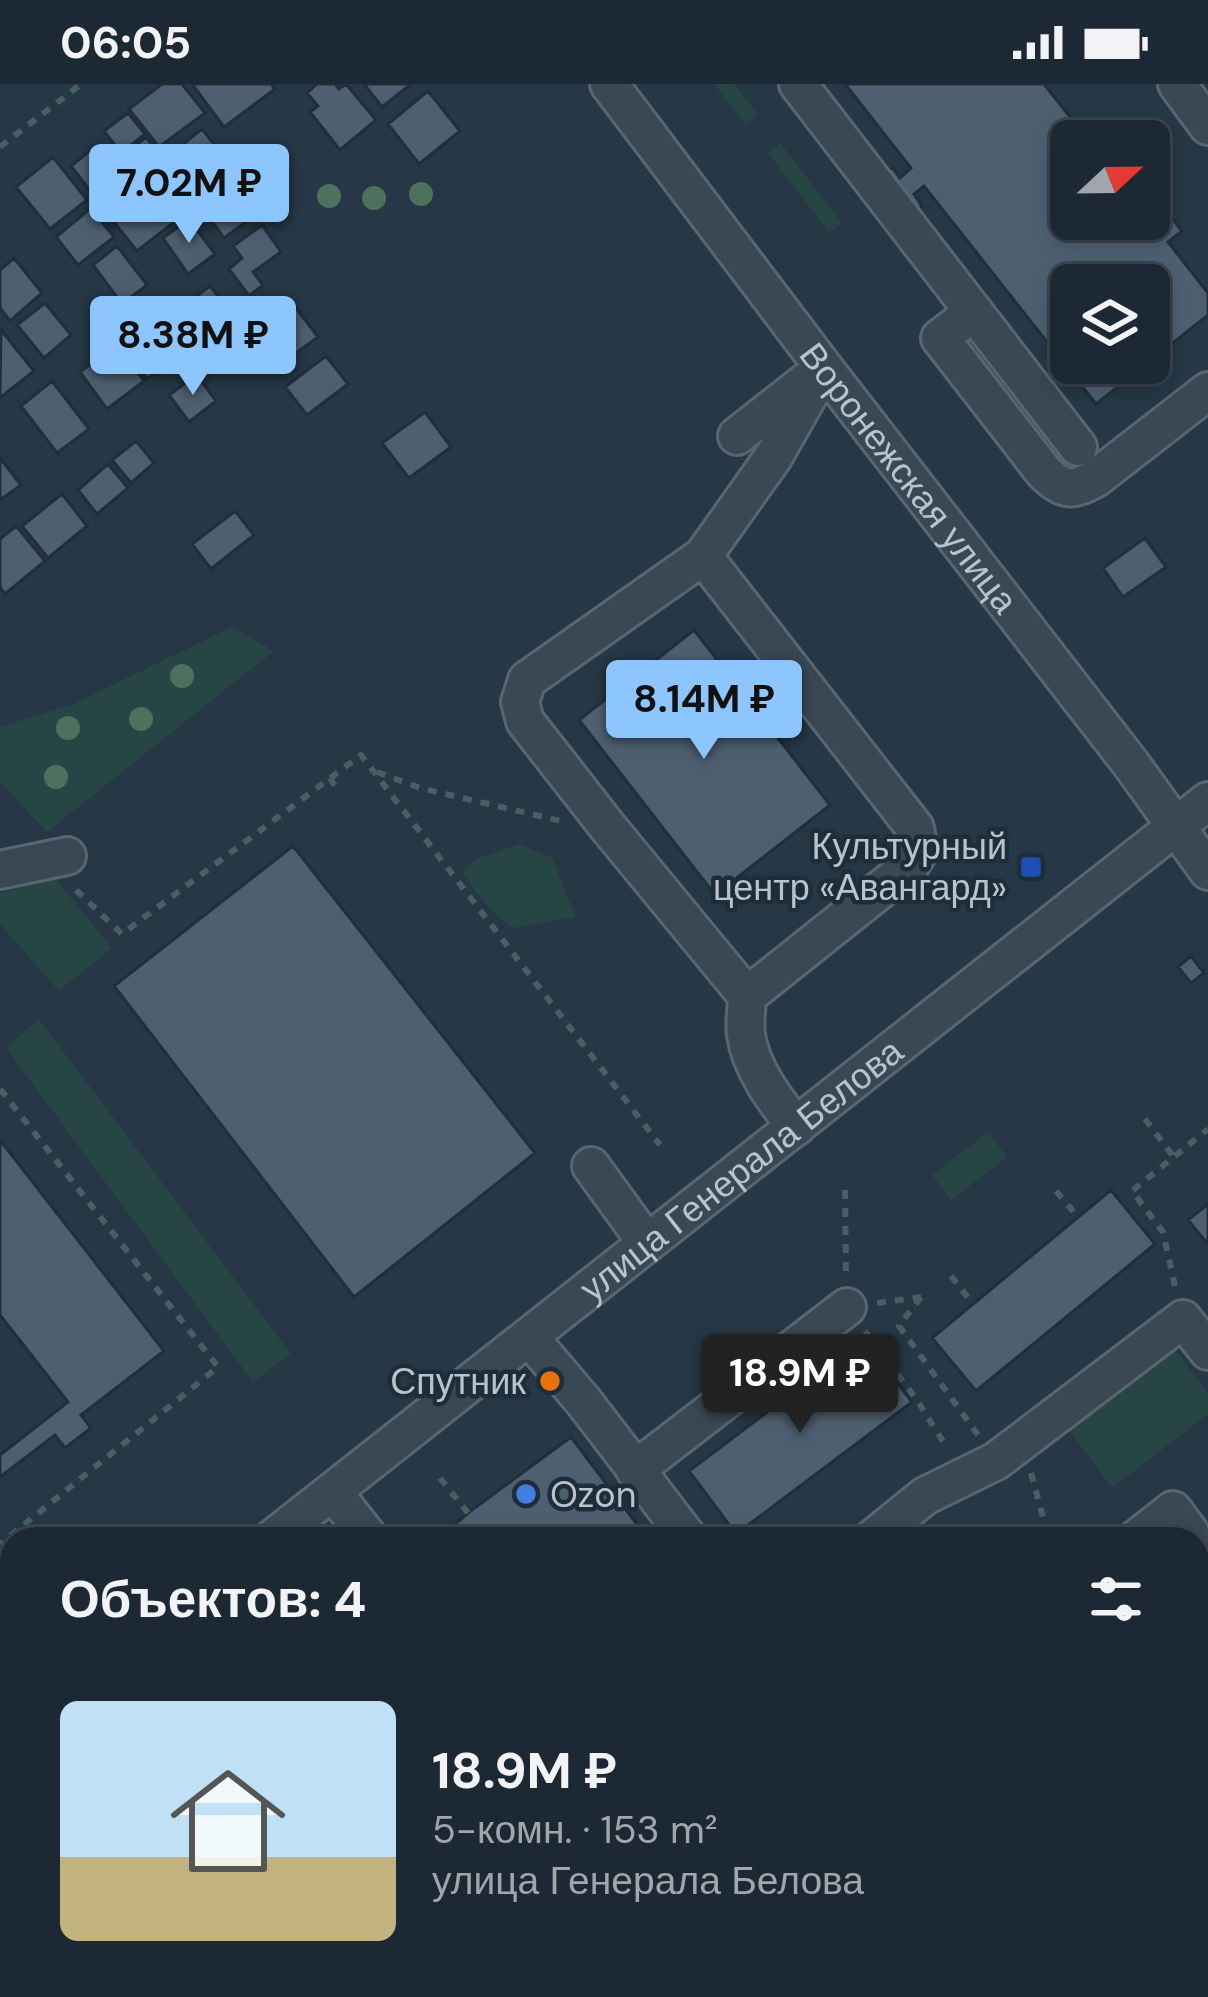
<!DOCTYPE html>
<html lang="ru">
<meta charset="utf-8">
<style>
:root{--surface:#1c2934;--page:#293540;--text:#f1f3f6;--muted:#a0a6ac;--line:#3a454f;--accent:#8dc6fe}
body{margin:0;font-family:"DM Sans",sans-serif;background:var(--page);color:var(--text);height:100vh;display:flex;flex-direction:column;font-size:45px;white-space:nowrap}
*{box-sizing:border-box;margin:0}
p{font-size:39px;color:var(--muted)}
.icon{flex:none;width:66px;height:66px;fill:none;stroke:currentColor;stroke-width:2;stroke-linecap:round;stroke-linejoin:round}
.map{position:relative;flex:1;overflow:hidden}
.panel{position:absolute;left:0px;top:1443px;width:1209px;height:471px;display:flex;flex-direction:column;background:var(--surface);border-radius:36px 36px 0 0;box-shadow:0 6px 18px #0003,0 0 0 3px var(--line)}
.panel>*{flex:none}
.needle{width:78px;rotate:68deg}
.fabs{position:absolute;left:1050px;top:36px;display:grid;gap:24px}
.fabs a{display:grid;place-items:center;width:120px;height:120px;border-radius:18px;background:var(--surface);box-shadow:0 6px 18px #0003,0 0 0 3px var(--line);font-size:60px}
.price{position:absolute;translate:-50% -102px;padding:0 27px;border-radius:12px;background:var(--accent);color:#111;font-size:39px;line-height:78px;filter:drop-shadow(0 3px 6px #0008)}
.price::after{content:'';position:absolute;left:50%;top:72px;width:36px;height:27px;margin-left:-18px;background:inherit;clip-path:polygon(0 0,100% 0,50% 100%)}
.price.selected{background:#222;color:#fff}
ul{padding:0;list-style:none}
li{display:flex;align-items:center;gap:36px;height:300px;padding:0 60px}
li+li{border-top:3px solid var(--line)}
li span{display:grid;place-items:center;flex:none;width:336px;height:240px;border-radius:18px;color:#555}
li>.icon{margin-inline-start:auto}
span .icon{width:144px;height:144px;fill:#fffc;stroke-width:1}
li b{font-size:51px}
h2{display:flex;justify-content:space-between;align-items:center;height:144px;padding:0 60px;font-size:51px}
.status{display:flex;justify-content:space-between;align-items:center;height:84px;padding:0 60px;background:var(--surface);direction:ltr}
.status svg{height:33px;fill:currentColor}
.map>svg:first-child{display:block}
.green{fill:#284545}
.building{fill:#4e6070;stroke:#212f3b;stroke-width:3}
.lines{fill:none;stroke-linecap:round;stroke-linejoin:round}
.minor-casing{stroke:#596671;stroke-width:42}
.path{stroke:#466161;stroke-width:6;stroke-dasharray:9 9;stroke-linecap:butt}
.minor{stroke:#3a4854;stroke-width:36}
.tree{fill:#4e715e}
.transit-dot{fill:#1a4fb4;stroke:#1f2d39;stroke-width:4.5}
.food-dot{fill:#e8710a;stroke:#1f2d39;stroke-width:4.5}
.shop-dot{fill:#3f7fe0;stroke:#1f2d39;stroke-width:4.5}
.labels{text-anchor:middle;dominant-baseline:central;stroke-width:9;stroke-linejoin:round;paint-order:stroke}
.street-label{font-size:36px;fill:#b8c3cd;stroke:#1f2d39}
.poi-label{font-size:36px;fill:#b8c3cd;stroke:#1f2d39;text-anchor:end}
</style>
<div class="status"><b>06:05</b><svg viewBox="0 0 49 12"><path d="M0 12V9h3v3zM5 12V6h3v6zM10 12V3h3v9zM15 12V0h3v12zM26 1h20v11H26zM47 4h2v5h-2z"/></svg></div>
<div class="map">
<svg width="1208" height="1913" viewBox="0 0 1208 1913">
<rect width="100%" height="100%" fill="#263745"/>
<path class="green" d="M714 0H734L758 31 746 41Z
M780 59 842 139 829 148 768 69Z
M232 543 274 567 47 748 0 698V643L73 620Z
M520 760 552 774 576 833 512 844 487 822 462 789 476 775Z
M53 792 112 864 59 907 0 840V810Z
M39 935 291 1270 253 1298 6 964Z
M988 1048 1007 1073 951 1116 932 1091Z
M1175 1266 1208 1309V1330L1112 1404 1068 1345Z
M1197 1762 1208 1775V1873L1197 1876Z"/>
<path class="building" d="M162 0H182L205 29 159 63 129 25Z
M192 0H271L275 5 224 43Z
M317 0H335L339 5 346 0 376 36 340 66 310 28 318 22 307 9Z
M364 0H411L382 23Z
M845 0H1044L1089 57H1071V135H1149V105L1182 147 1168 158 1208 209V231L1149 278V201H1071V279H1148L1096 320 924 102 914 110 922 122 907 133 878 95 892 83 900 94 911 84Z
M428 7 460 47 419 80 388 40Z
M128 29 145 50 121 69 104 47Z
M202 45 230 80 195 108 168 72Z
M146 53 169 83 144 101 139 95 132 100 119 84 127 78 123 72Z
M92 65 113 90 91 108 71 82Z
M53 73 87 116 50 145 16 103Z
M232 93 258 129 224 154 199 119Z
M149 110 173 139 137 167 113 137Z
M91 124 114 153 78 181 56 153Z
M189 135 215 170 188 190 163 154Z
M262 141 281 168 253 188 263 201 249 212 229 185 242 174 233 162Z
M117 162 147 201 122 220 93 181Z
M14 174 42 209 10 237 0 224V186Z
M210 202 232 230 211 245 190 217Z
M45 219 71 251 44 274 17 241Z
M293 220 318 253 273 286 248 254Z
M165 237 187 264 147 295 127 267Z
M1 246 34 287 1 313 0 312Z
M117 261 144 297 107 325 80 288Z
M326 272 348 300 307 331 285 303Z
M197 291 216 317 189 338 169 311Z
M52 297 89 345 57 369 21 322Z
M425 328 451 363 409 394 382 359Z
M136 357 154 379 131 399 112 376Z
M0 374 21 401 0 416Z
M108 380 128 404 97 430 78 406Z
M62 410 87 442 48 474 22 442Z
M235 427 254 451 211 485 192 460Z
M16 442 45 477 5 510 0 503V455Z
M1145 454 1166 483 1123 513 1103 484Z
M694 546 830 721 715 811 579 636Z
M293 762 535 1069 354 1213 114 902Z
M1191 872 1204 889 1191 899 1178 883Z
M0 1056 164 1267 81 1331 91 1344 65 1364 55 1351 0 1393V1371L68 1318 0 1231Z
M1111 1106 1155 1160 976 1307 932 1254Z
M1208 1120V1160L1188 1136Z
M864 1255 912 1318 736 1450 689 1387Z
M571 1353 648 1455H438L468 1429Z
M917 1440 930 1455H899Z
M1197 1534 1208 1547V1653L1197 1640Z
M93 1902H216L202 1913H79Z
M610 1902H684L692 1913H618Z"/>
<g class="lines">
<defs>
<g id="minor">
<path id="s1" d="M609 0 824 284 1131 680 1208 787"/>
<path d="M798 0 1078 363"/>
<path d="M1177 0 1208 42"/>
<path d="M974 228 940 254 1044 388C1064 408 1073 407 1096 394L1208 307"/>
<path d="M737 352 807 297"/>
<path d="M703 472 915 744 919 767 910 782 747 912"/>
<path d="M0 786 67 772"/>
<path d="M796 1043C775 1016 751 985 746 951 744 939 747 924 747 912L607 742 525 637 520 618 527 596 703 472 774 372 824 284"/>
<path d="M591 1082 647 1159"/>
<path d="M529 1253 584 1318 689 1455"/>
<path d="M635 1386 847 1223"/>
<path d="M333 1408 370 1455"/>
<path id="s2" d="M272 1455 1208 717"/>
<path d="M872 1455 925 1412 996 1377 1183 1235 1208 1267"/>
<path d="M1136 1455 1173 1426 1190 1449"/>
<path d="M1197 1460 1208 1478"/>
<path d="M0 1663 12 1654"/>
<path d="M1197 1725 1208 1740"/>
<path d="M548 1902 557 1913"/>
<path d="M721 1902 729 1913"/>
<path d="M23 1913 36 1902"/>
<path d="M386 1913 404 1902"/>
</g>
</defs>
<use href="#minor" class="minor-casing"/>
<path class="path" d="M0 63 81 0
M377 688 420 704 561 737
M330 694 337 705
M76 806 122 850 361 671 660 1061
M0 1005 218 1283 0 1460
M1145 1035 1173 1072
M845 1106 846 1192
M1056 1107 1078 1133
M951 1192 973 1220
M1175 1202 1163 1148 1132 1107 1208 1045
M921 1213 899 1242 978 1351
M877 1219 921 1213
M865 1247 917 1316 947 1364
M1031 1389 1049 1455
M440 1394 468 1429
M1197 1821 1208 1826
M1197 1888 1208 1886
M1132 1902H1135
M816 1913 820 1902"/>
<use href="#minor" class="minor"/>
</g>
<g class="tree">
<circle cx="421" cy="110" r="12"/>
<circle cx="329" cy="112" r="12"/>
<circle cx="374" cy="114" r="12"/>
<circle cx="182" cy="592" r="12"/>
<circle cx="141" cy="635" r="12"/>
<circle cx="68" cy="644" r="12"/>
<circle cx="56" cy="693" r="12"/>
</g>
<rect class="transit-dot" x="1019" y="771" width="24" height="24" rx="6"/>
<circle class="food-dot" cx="550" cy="1297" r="12"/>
<circle class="shop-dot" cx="526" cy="1410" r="12"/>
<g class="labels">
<g class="street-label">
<text stroke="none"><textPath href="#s1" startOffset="495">Воронежская улица</textPath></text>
<text stroke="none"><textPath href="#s2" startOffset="597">улица Генерала Белова</textPath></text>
</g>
<g class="poi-label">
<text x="1007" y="762">Культурный<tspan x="1007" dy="41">центр «Авангард»</tspan></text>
<text x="526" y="1297">Спутник</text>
<text x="550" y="1410" text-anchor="start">Ozon</text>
</g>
</g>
</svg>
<div class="fabs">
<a><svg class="needle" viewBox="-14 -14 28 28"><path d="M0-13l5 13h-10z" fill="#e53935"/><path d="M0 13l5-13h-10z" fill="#a0a6ac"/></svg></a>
<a><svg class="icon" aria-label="layers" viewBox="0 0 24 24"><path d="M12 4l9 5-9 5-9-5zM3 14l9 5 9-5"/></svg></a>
</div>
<b class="price" style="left:189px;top:162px">7.02M ₽</b>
<b class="price" style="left:193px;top:314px">8.38M ₽</b>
<b class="price" style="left:704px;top:678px">8.14M ₽</b>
<b class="price selected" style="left:800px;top:1352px">18.9M ₽</b>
<section class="panel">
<h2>Объектов: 4<svg class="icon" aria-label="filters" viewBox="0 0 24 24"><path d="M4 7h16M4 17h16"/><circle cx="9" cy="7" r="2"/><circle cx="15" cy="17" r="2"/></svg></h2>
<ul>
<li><span style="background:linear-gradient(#bfe0f5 65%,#c2b280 0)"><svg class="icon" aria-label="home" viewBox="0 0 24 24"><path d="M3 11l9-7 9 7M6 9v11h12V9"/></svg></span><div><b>18.9M ₽</b><p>5-комн. · 153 m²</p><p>улица Генерала Белова</p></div></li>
</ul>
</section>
</div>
